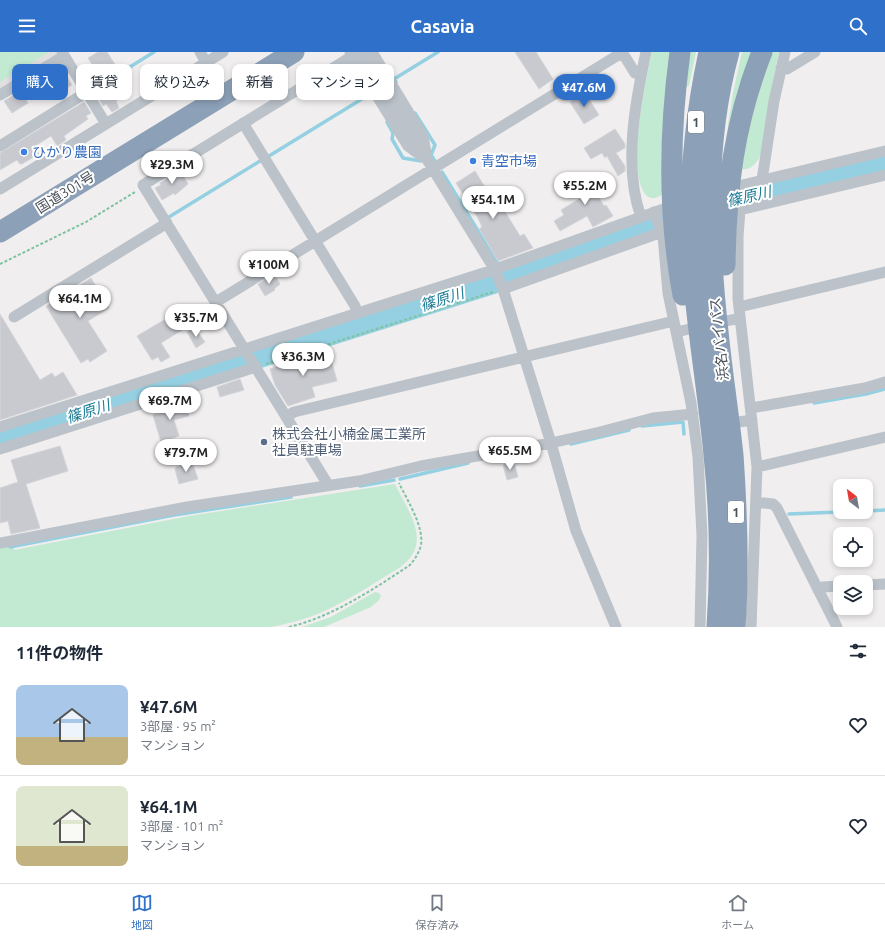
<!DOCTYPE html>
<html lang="ja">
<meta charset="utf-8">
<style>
:root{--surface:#fff;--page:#f2f2f3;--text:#1f2937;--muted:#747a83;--line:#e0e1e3;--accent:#2f71ca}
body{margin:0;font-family:Ubuntu,"Noto Sans JP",sans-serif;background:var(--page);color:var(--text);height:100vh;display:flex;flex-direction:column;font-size:15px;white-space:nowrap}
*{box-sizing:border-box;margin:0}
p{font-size:13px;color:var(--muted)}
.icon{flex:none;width:22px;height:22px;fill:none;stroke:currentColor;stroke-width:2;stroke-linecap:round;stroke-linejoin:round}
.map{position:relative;height:575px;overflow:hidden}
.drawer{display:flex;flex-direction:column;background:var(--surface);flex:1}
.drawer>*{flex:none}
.hud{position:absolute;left:12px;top:12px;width:400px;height:36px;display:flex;gap:8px}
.needle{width:26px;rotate:329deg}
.fabs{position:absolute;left:833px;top:427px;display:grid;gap:8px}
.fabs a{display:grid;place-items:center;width:40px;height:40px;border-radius:8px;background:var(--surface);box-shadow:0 2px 6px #0003;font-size:20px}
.price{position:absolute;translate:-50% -34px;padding:0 9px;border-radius:14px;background:#fff;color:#222;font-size:13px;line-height:26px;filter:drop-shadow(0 1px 2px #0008)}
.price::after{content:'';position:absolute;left:50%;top:24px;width:12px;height:9px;margin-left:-6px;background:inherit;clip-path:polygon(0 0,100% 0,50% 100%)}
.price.current{background:var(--accent);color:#fff}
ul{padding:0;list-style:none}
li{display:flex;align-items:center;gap:12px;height:100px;padding:0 16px}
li+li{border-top:1px solid var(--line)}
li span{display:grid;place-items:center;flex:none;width:112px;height:80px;border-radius:8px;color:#555}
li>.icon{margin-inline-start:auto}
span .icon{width:48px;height:48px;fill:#fffc;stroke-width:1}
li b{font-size:17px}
h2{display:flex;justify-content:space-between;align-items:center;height:48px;padding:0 16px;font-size:17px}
.tag{padding:0 14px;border-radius:8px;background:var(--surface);box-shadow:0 2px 6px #0003;font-size:14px;line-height:36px}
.tag.current{background:var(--accent);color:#fff}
header{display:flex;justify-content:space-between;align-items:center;height:52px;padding:0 16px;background:var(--accent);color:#fff;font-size:18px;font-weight:700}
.tab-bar{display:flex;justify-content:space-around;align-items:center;height:56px;border-top:1px solid var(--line);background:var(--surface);font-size:11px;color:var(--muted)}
.tab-bar a{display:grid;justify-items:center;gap:2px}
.tab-bar .current{color:var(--accent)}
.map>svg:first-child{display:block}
.education{fill:#e1dfdf}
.green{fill:#c2e9d1}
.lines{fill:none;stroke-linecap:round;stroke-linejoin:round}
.stream{stroke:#94d0e1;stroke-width:3.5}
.river{stroke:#94d0e1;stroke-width:22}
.building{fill:#c9cad0;stroke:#d3d5d9}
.path{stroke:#7ec3a1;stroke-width:2;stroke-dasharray:3 2;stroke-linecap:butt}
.street{stroke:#bbc2c9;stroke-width:11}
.highway{stroke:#8ca0b7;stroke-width:21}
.shop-dot{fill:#3f7fe0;stroke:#fff;stroke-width:1.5}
.service-dot{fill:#5c6f8a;stroke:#fff;stroke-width:1.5}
.labels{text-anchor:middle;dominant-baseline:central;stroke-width:4;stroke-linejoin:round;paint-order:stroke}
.shield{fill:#fff;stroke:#80858b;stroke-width:1}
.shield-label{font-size:13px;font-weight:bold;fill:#495159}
.shop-label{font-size:14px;fill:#366cbe;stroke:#fff;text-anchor:start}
.street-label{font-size:14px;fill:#495159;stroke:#fff}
.service-label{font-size:14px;fill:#4e5e75;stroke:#fff;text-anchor:start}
.water-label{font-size:15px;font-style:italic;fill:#1d7d97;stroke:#fff}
</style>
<header><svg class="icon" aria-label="menu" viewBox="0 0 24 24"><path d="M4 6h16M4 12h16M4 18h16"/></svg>Casavia<svg class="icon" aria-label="search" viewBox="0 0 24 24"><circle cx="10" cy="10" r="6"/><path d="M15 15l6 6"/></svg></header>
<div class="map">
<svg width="885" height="575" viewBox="0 0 885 575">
<rect width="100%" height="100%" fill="#f0eeee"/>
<path class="education" d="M0 0H57V1L56 4 0 39Z"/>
<path class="green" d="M0 0H49L0 30Z
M652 0H673L663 141C658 146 653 148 647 144 625 125 646 26 652 0Z
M686 0H696L689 33 685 37Z
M742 0H755L729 76 728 73 733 41Z
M769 0H779C774 21 770 42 767 64 765 77 765 92 760 104 757 111 750 119 742 117L740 98Z
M395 432C409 461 434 492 399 516 376 530 352 546 327 558 310 566 291 571 271 575H0V495L13 492 14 498 189 464Z
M375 540 379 541 381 544 379 548 371 555 324 575H302L331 565Z"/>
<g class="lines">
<path class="stream" d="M81 17 90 31
M117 23 154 0
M396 30 394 27 438 0
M92 36 93 37 106 29
M415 61 435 93 431 103 435 109
M387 70 393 81 392 87 403 106 421 109
M269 104 370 42 371 44
M442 120 497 210
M169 165 260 109
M504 221 507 226
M814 351 866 342 885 337
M642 374 683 370 684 382
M571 392 629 378
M400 427 468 411
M360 434 394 428
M866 459 885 458
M789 462 840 460
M10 493V495L174 463 291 445"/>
<path class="river" d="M717 151 885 111
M0 387 493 231 681 164"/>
</g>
<path class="building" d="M98 0H107L132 39 116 49 119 56 112 60 106 52 103 54 95 40 105 34 88 6Z
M515 0H536L553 27 539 37Z
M64 20 72 33 56 42 49 30Z
M21 39 28 51 12 61 4 49Z
M585 41 599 63 584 72 570 50Z
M84 50 91 61 86 64 88 67 64 84 66 88 57 94 51 84 35 94 39 102 22 112H20L17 108 0 118V101Z
M615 77 625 92V96L616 101 625 114V119L618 124 607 104 605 106 602 101 591 107 584 96Z
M180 118 188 132 175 143 174 141 162 148 155 136 161 133 160 131Z
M475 119 497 155 501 153 520 184 524 182 533 196 498 209 479 177 482 175 478 166 456 131Z
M587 120 596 134 593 136 604 154 606 153 613 164 593 175 587 164 560 179 554 169 564 163 561 158 584 144 574 128Z
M274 222 280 232 274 237 275 238 265 244 258 232Z
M91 226 109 256 88 269 107 299 90 310 88 307 81 311 46 254Z
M0 262 40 328 52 321 55 325 63 320 77 343 0 368Z
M164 268 167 273 175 268 182 278 161 291 170 305 161 310 158 305 152 308 137 284Z
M194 275 205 290 196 296 187 280Z
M329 300 337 329 312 335 315 345 288 354 275 333 270 317 310 304Z
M240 327 244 338 220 345 217 335Z
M184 348 189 364 174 368 179 384 161 390 153 363 176 356 174 351Z
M60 394 68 419 26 432 40 476 11 482 8 469 0 471V436L18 430 11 408Z
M192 410 198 427 179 432 175 417 176 415Z
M514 410 518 425 507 428 503 413Z"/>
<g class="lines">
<path class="path" d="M0 212 86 170 135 140
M266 312 493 240
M289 575C332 565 374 537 410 513 415 507 419 501 421 493 424 474 407 448 399 431"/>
<path class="street" d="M62 0 106 72
M200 0 206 10
M350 0 408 94 423 105
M372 0 423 84 426 101
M622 0 635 21 641 22
M364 5 495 218 503 237 551 391 576 479 616 575
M781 16 787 17 815 0
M0 43 64 4
M243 71 355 254 357 261
M0 94 87 40
M762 128 774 49 785 0
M742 133 738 184V247L757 415 751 575
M0 137 223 0
M726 137 885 99
M740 158 885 123
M654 160 663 184 668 241 691 351 698 405 702 483 700 575
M641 165C623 115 635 51 646 0
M503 237 662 180
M216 250 623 0
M739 255 885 220
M14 265 167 171
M676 280 740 266
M751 356 865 336 885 330
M286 365 294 360 674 269
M725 372 752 368
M0 375 490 219 675 153
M0 397 256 315
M757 415 885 385
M327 434V431L143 133 359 0
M756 450 773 452 777 456 837 575
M0 491 187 455 359 429 421 414 551 391 600 380 653 366 693 362
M866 533 885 532
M818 538 823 535 840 534"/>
<path class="highway" d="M680 0C669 81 668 163 683 243
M709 0C696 60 690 119 691 180 693 255 707 329 714 403 720 460 721 518 717 575
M729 0C703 94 708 193 719 289 723 327 729 365 733 403 737 460 739 518 735 575
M0 180 294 0
M725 213C726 137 734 71 762 0"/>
</g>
<g class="shop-dot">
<circle cx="24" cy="100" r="4"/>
<circle cx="473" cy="109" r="4"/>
</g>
<circle class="service-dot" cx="264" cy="390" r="4"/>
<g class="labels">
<g class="shield">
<rect x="688" y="59" width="16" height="22" rx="3"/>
<rect x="728" y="449" width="16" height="22" rx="3"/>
</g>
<g class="shield-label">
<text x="696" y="70">1</text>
<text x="736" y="460">1</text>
</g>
<g class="shop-label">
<text x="32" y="100">ひかり農園</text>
<text x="481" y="109">青空市場</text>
</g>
<g class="street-label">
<text transform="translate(65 140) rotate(-32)">国道301号</text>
<text transform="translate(719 287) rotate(-96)">浜名バイパス</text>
</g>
<g class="service-label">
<text x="272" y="382">株式会社小楠金属工業所<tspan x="272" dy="16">社員駐車場</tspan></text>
</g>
<g class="water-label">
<text transform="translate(749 144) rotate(-13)">篠原川</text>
<text transform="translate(442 247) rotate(-18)">篠原川</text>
<text transform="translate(88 359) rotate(-18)">篠原川</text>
</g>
</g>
</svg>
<div class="fabs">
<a><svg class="needle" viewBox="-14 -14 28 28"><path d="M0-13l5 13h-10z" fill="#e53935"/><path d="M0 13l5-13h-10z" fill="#747a83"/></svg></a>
<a><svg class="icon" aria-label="locate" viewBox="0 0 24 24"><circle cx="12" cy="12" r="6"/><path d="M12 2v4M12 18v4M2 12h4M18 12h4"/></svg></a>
<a><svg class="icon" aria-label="layers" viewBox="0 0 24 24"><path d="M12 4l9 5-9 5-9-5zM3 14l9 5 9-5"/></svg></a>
</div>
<b class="price current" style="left:584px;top:56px">¥47.6M</b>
<b class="price" style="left:172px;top:133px">¥29.3M</b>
<b class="price" style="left:585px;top:154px">¥55.2M</b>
<b class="price" style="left:493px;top:168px">¥54.1M</b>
<b class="price" style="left:269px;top:233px">¥100M</b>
<b class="price" style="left:80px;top:267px">¥64.1M</b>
<b class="price" style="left:196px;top:286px">¥35.7M</b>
<b class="price" style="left:303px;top:325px">¥36.3M</b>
<b class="price" style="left:170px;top:369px">¥69.7M</b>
<b class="price" style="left:510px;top:419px">¥65.5M</b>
<b class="price" style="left:186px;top:421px">¥79.7M</b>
<div class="hud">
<a class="tag current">購入</a>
<a class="tag">賃貸</a>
<a class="tag">絞り込み</a>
<a class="tag">新着</a>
<a class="tag">マンション</a>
</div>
</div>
<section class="drawer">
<h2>11件の物件<svg class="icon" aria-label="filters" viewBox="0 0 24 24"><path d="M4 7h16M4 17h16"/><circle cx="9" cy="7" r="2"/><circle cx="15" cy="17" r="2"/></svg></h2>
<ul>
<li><span style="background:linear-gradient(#a9c7e8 65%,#c2b280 0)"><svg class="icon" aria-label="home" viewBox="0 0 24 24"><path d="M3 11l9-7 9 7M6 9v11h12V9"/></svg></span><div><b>¥47.6M</b><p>3部屋 · 95 m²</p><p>マンション</p></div><svg class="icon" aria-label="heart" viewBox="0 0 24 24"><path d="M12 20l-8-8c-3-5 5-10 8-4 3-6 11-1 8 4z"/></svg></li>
<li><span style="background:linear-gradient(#dfe7d0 75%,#c2b280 0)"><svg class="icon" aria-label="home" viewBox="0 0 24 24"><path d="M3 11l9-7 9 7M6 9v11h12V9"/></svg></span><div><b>¥64.1M</b><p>3部屋 · 101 m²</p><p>マンション</p></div><svg class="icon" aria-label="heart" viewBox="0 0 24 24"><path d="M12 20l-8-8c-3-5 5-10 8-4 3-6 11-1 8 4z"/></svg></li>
</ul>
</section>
<nav class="tab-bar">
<a class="current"><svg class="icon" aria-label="map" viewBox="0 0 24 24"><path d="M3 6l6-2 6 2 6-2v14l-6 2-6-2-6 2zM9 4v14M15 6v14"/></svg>地図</a>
<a><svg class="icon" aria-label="saved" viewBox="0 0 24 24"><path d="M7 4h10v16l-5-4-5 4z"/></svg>保存済み</a>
<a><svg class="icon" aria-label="home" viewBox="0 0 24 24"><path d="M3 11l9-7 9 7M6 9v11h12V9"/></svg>ホーム</a>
</nav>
